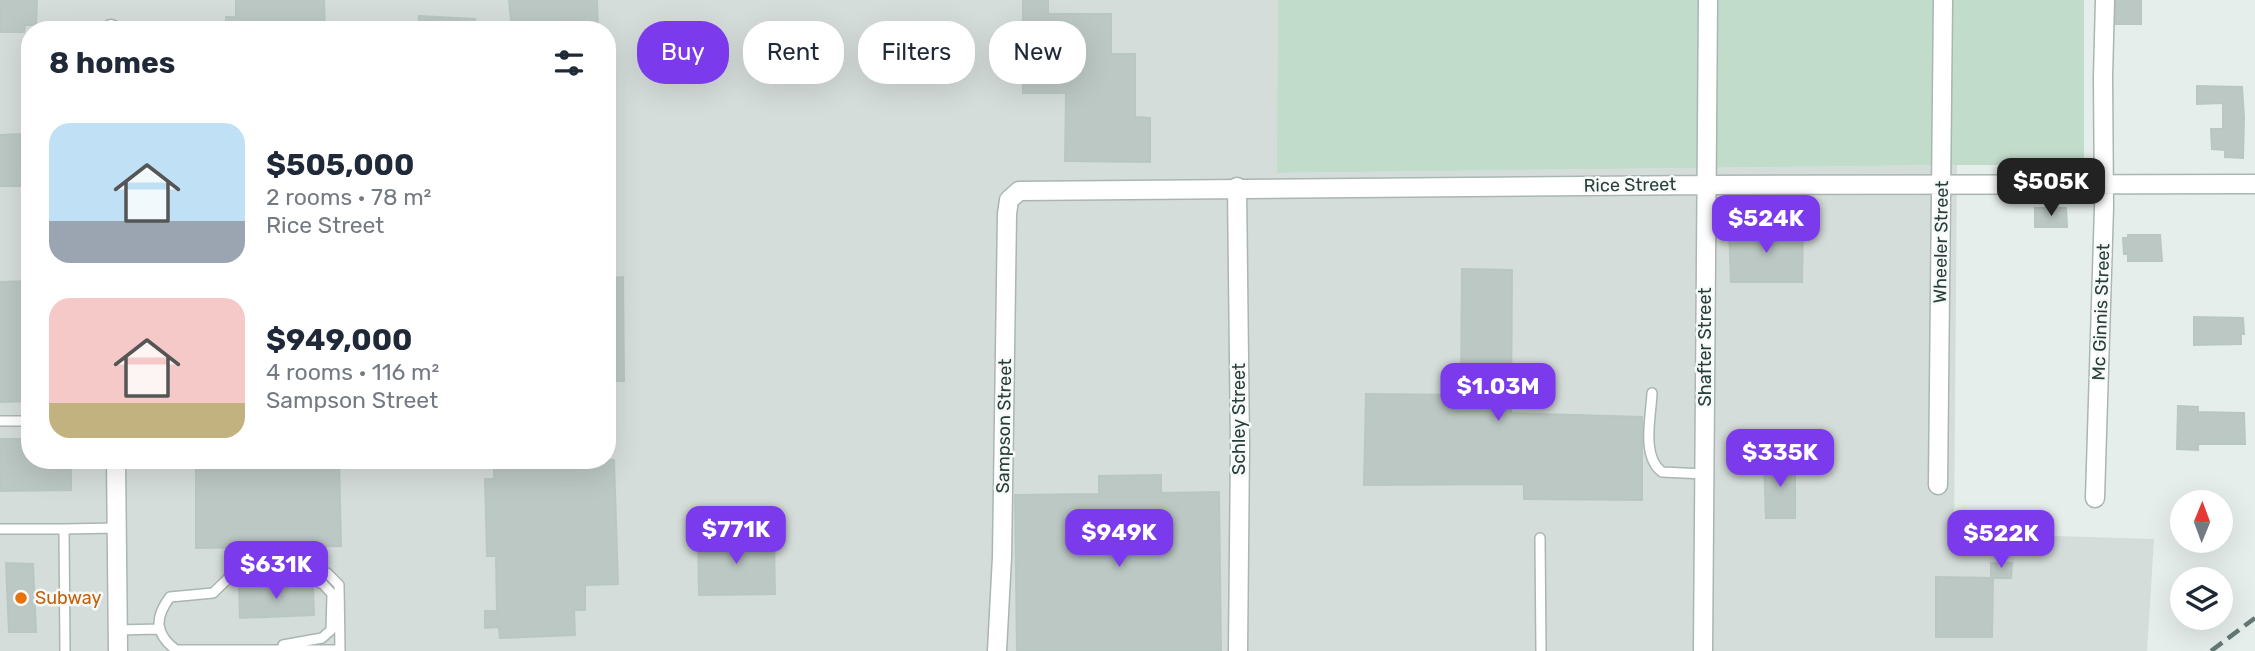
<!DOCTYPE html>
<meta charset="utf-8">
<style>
:root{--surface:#fff;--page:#f2f2f3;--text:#1f2937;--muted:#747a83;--accent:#7c3aed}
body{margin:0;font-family:Rubik,sans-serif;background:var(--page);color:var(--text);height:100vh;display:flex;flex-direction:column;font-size:26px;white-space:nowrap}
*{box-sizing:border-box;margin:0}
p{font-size:23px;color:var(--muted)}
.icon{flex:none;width:38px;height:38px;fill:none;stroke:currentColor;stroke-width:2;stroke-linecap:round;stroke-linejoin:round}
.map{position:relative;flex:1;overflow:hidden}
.drawer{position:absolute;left:21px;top:21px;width:595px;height:448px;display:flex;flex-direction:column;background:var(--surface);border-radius:28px;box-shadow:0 7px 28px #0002}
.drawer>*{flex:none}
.top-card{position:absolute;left:637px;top:21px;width:665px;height:63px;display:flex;gap:14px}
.needle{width:46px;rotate:1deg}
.buttons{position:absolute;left:2170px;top:490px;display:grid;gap:14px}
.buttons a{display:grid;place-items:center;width:63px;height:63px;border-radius:50%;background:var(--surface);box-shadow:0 7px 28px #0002;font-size:35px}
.price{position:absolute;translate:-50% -60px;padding:0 16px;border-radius:14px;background:var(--accent);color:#fff;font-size:23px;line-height:46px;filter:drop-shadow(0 2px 4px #0008)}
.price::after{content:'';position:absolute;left:50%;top:42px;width:21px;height:16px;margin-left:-10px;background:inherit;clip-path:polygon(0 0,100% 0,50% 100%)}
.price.on{background:#222;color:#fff}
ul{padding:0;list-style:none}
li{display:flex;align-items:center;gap:21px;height:175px;padding:0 28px}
li span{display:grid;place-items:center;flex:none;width:196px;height:140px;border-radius:21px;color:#555}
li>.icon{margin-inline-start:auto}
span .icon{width:84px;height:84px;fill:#fffc;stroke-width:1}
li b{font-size:30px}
h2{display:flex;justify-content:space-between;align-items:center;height:84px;padding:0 28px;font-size:30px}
.pill{padding:0 24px;border-radius:28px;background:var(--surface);box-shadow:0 7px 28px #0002;font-size:24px;line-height:63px}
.pill.on{background:var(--accent);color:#fff}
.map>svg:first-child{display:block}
.built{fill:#d5ddda;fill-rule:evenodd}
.green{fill:#c2dccb}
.building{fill:#bcc8c4;stroke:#b9c7c2;stroke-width:2}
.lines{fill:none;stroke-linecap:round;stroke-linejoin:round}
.service-casing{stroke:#a9b6b2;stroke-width:12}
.minor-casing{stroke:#a9b6b2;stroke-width:21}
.service{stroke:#fff;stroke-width:9}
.minor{stroke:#fff;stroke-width:18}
.rail{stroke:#627975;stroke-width:4.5;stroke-dasharray:14 7;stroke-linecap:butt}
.food-dot{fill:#e8710a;stroke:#f7faf9;stroke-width:2.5}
.labels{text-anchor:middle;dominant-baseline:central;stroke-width:5;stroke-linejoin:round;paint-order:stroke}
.street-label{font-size:18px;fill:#273e3a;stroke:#f7faf9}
.food-label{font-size:18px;fill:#c56008;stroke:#f7faf9;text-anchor:start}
</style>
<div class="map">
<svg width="2255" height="651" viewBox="0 0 2255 651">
<rect width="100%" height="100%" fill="#e6eeeb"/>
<path class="built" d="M0 0H1278V173L1957 165 1954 533 2154 539 2147 651H0ZM30 30H607V460H30Z"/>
<path class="green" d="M1278 0H2084V165H1957L1277 173Z"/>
<path class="building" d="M0 0H37L36 25H25L24 32H0Z
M236 0H324L325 30H226V17H236Z
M509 0H597L598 30H512Z
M1023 0H1048V14H1111V54H1135V117L1150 118V162L1065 161 1066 93H1023Z
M2116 0H2141V24H2116Z
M419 16 475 19 474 30H418Z
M2197 86 2242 87 2244 117 2243 158 2225 157V150L2212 149 2211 129H2223V103L2197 104Z
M21 134 22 186H0V135Z
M2035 208H2066L2067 227H2035Z
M1729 229H1803L1802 282H1731Z
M2128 235H2160L2162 261H2128V254H2124L2123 238H2128Z
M1462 269 1512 270 1511 413 1642 417V500L1524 499V484L1364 485 1366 394 1461 395Z
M623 277 624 381H607V278Z
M30 281V401L0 402V282Z
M2194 317 2243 318 2244 334H2241V344L2194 345Z
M2178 406 2198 407V412L2244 413 2245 444H2198V450L2177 449Z
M0 439H30V460H71V490L0 491Z
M196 460H339L341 546 196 548Z
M507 460H614L618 584 585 585V610H574L575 635 500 638 499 627 485 628V611H497L496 556H487L485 479H494V468L507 467Z
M1764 460H1795V518H1766Z
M1161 475V493L1219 492 1221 651H1017L1015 495 1099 494V476Z
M774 536 775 594 699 595 698 537Z
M6 563 33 564 36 632H9Z
M1991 563H2012L2011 578H1991Z
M1936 577 1993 578 1992 637H1936Z
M308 585 313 587 314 615 240 618 239 587Z"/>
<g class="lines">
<defs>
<path id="service" d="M1652 393C1651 417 1641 456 1662 472L1704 474
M0 421H30
M0 529H64L65 651
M64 529 117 528
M1540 538 1541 651
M228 578H309L323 584 332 594 331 630 322 638 283 645
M118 630 159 629
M340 650H176C155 634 154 618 170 597L213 593 238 569H312L327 573 339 585 340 650V651"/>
<path id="minor" d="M111 29V30
M1237 187 1240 446 1238 651
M116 460 118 651
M1938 485 1943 0
M2095 498 2104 207 2103 77 2105 0
M997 651 1002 557 1007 214 1009 200 1019 191 1706 185 2255 184
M1703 651 1708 0"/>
</defs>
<use href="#service" class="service-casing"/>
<use href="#minor" class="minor-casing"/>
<use href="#service" class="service"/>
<use href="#minor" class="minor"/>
<path class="rail" d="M2211 651 2255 618"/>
</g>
<circle class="food-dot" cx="21" cy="598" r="7"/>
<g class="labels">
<g class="street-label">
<text transform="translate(1630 185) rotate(-1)">Rice Street</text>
<text transform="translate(1941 242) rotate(-89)">Wheeler Street</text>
<text transform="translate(2101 312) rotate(-88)">Mc Ginnis Street</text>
<text transform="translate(1705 347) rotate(-90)">Shafter Street</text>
<text transform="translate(1239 419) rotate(-90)">Schley Street</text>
<text transform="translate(1004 426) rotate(-89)">Sampson Street</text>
</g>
<g class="food-label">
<text x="35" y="598">Subway</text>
</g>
</g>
</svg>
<div class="buttons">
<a><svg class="needle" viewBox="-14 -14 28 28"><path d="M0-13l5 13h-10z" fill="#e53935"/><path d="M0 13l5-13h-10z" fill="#747a83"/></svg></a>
<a><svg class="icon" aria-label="layers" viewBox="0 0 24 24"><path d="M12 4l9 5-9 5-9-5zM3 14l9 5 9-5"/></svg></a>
</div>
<b class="price on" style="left:2051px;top:218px">$505K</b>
<b class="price" style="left:1766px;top:255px">$524K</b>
<b class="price" style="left:1498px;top:423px">$1.03M</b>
<b class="price" style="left:1780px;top:489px">$335K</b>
<b class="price" style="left:736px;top:566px">$771K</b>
<b class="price" style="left:1119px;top:569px">$949K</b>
<b class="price" style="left:2001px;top:570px">$522K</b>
<b class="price" style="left:276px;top:601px">$631K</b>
<div class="top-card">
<a class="pill on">Buy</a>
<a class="pill">Rent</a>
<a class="pill">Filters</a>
<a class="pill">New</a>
</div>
<section class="drawer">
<h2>8 homes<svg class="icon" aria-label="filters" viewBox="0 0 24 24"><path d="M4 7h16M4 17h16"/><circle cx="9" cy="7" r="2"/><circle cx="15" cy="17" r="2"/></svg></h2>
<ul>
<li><span style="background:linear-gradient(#bfe0f5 70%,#9aa5b1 0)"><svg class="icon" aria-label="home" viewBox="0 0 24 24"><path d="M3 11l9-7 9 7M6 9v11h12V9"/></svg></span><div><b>$505,000</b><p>2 rooms · 78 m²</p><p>Rice Street</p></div></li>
<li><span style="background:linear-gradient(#f6c9c9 75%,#c2b280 0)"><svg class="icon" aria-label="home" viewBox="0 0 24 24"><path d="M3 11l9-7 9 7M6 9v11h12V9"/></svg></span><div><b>$949,000</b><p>4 rooms · 116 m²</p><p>Sampson Street</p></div></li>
</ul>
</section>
</div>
